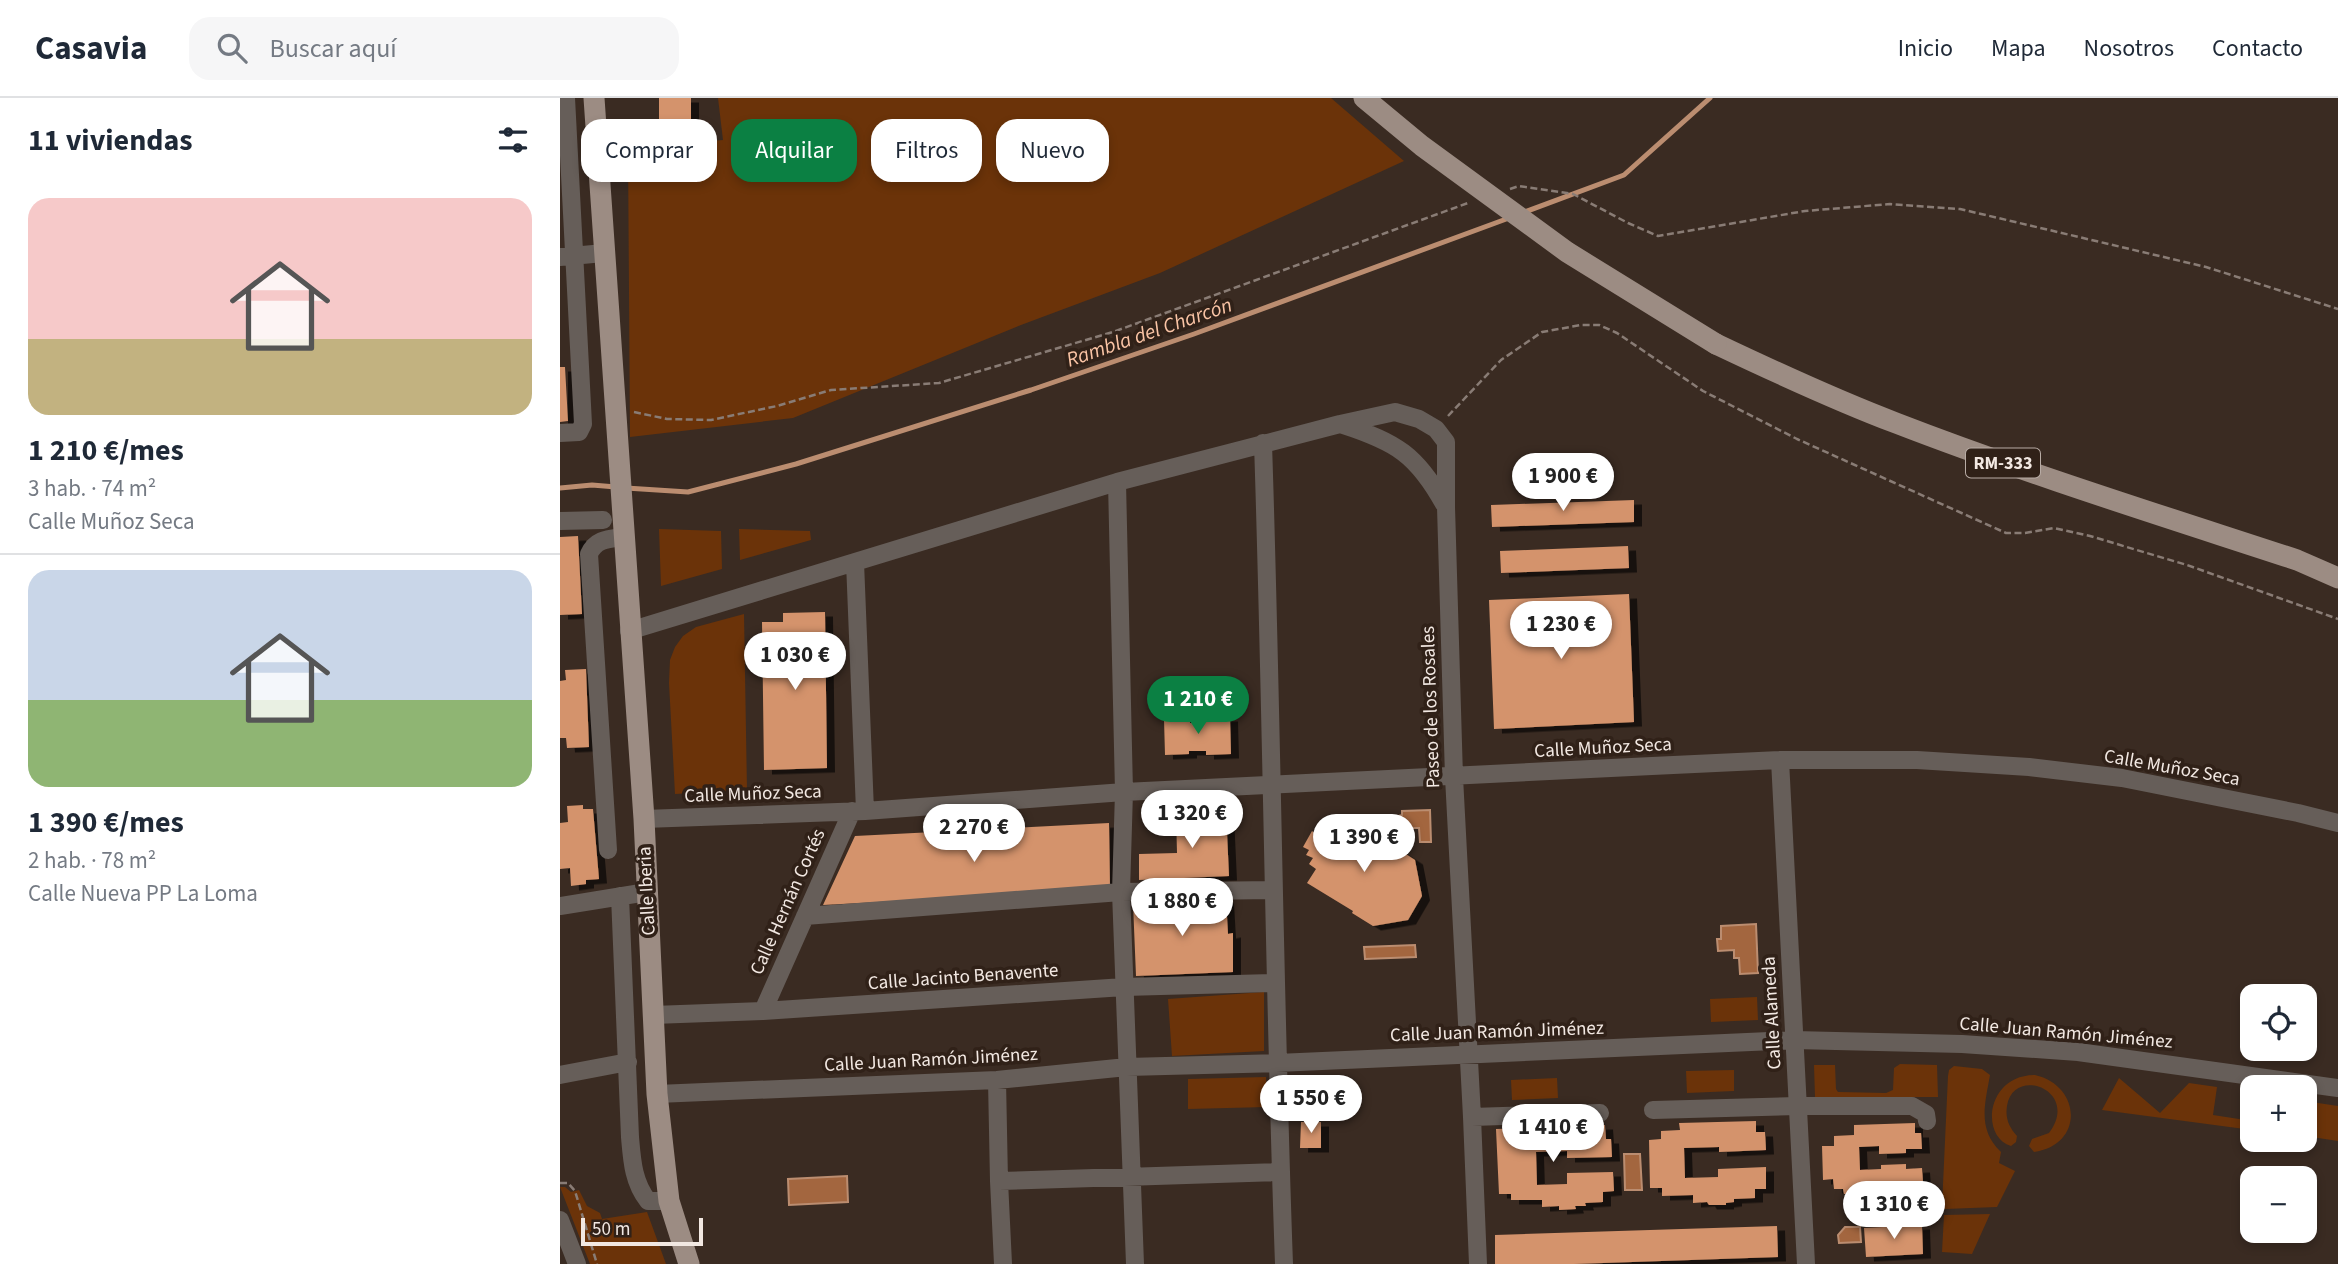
<!DOCTYPE html>
<html lang="es">
<meta charset="utf-8">
<style>
:root{--surface:#fff;--page:#f6f6f7;--text:#1f2937;--muted:#747a83;--line:#e0e1e3;--accent:#0b8043}
body{margin:0;font-family:"Source Sans 3",sans-serif;background:var(--page);color:var(--text);height:100vh;display:flex;flex-direction:column;font-size:26px;white-space:nowrap}
*{box-sizing:border-box;margin:0}
p{font-size:23px;color:var(--muted)}
.icon{flex:none;width:38px;height:38px;fill:none;stroke:currentColor;stroke-width:2;stroke-linecap:round;stroke-linejoin:round}
.map{position:relative;flex:1;overflow:hidden}
.panel{display:flex;flex-direction:column;background:var(--surface);width:560px}
.panel>*{flex:none}
.banner{position:absolute;left:21px;top:21px;width:665px;height:63px;display:flex;gap:14px}
.controls{position:absolute;left:1680px;top:886px;display:grid;gap:14px}
.controls a{display:grid;place-items:center;width:77px;height:77px;border-radius:14px;background:var(--surface);box-shadow:0 4px 10px #0003;font-size:35px}
.scale{position:absolute;left:21px;bottom:18px;width:122px;box-sizing:border-box;padding-left:7px;border:4px solid #f2e8e2;border-top:0;font-size:19px;line-height:24px;white-space:nowrap;color:#f2e8e2;-webkit-text-stroke:5px #302118;paint-order:stroke}
.price{position:absolute;translate:-50% -60px;padding:0 16px;border-radius:24px;background:#fff;color:#222;font-size:23px;line-height:46px;filter:drop-shadow(0 2px 4px #0008)}
.price::after{content:'';position:absolute;left:50%;top:42px;width:21px;height:16px;margin-left:-10px;background:inherit;clip-path:polygon(0 0,100% 0,50% 100%)}
.price.current{background:var(--accent);color:#fff}
ul{padding:0;list-style:none}
li{display:grid;align-content:center;gap:14px;height:371px;padding:0 28px}
li+li{border-top:2px solid var(--line)}
li span{display:grid;place-items:center;height:217px;border-radius:21px;color:#555}
li>.icon{margin-inline-start:auto}
span .icon{width:126px;height:126px;fill:#fffc;stroke-width:1}
li b{font-size:30px}
h2{display:flex;justify-content:space-between;align-items:center;height:84px;padding:0 28px;font-size:30px}
.pill{padding:0 24px;border-radius:21px;background:var(--surface);box-shadow:0 4px 10px #0003;font-size:24px;line-height:63px}
.pill.current{background:var(--accent);color:#fff}
header{display:flex;align-items:center;gap:42px;box-sizing:border-box;height:98px;padding:0 35px;background:var(--surface);border-bottom:2px solid var(--line)}
header strong{font-size:33px}
nav{display:flex;gap:38px;margin-inline-start:auto;font-size:24px}
.search{width:490px;height:63px;background:var(--page);display:flex;align-items:center;gap:18px;box-sizing:border-box;padding:0 24px;border-radius:21px;color:var(--muted);font-size:26px}
main{display:flex;flex:1;min-height:0}
.map>svg:first-child{display:block}
.green{fill:#6b3309}
.water{fill:#a3663f;stroke:#bb8d70;stroke-width:2}
.lines{fill:none;stroke-linecap:round;stroke-linejoin:round}
.stream{stroke:#bb8d70;stroke-width:5}
.building{fill:#d4936c;filter:url(#shadow)}
.path{stroke:#897c75;stroke-width:2.5;stroke-dasharray:7 3.5;stroke-linecap:butt}
.minor{stroke:#665e59;stroke-width:18}
.major{stroke:#9c8c83;stroke-width:21}
.major-bridge{stroke:#9c8c83;stroke-width:21}
.labels{text-anchor:middle;dominant-baseline:central;stroke-width:7;stroke-linejoin:round;paint-order:stroke}
.shield{fill:#302118;stroke:#b8aca5;stroke-width:2}
.shield-label{font-size:18px;font-weight:bold;fill:#f2e8e2}
.street-label{font-size:19px;fill:#f2e8e2;stroke:#302118}
.water-label{font-size:21px;font-style:italic;fill:#fac4a5;stroke:#302118}
</style>
<header>
<strong>Casavia</strong>
<div class="search"><svg class="icon" aria-label="search" viewBox="0 0 24 24"><circle cx="10" cy="10" r="6"/><path d="M15 15l6 6"/></svg>Buscar aquí</div>
<nav><a>Inicio</a><a>Mapa</a><a>Nosotros</a><a>Contacto</a></nav>
</header>
<main>
<section class="panel">
<h2>11 viviendas<svg class="icon" aria-label="filters" viewBox="0 0 24 24"><path d="M4 7h16M4 17h16"/><circle cx="9" cy="7" r="2"/><circle cx="15" cy="17" r="2"/></svg></h2>
<ul>
<li><span style="background:linear-gradient(#f6c9c9 65%,#c2b280 0)"><svg class="icon" aria-label="home" viewBox="0 0 24 24"><path d="M3 11l9-7 9 7M6 9v11h12V9"/></svg></span><div><b>1 210 €/mes</b><p>3 hab. · 74 m²</p><p>Calle Muñoz Seca</p></div></li>
<li><span style="background:linear-gradient(#c9d6e8 60%,#8fb573 0)"><svg class="icon" aria-label="home" viewBox="0 0 24 24"><path d="M3 11l9-7 9 7M6 9v11h12V9"/></svg></span><div><b>1 390 €/mes</b><p>2 hab. · 78 m²</p><p>Calle Nueva PP La Loma</p></div></li>
</ul>
</section>
<div class="map">
<svg width="1778" height="1166" viewBox="0 0 1778 1166">
<defs>
<filter id="shadow"><feDropShadow dx="8" dy="4.5" stdDeviation="0" flood-color="#0009"/></filter>
</defs>
<rect width="100%" height="100%" fill="#3a2b22"/>
<path class="green" d="M158 0H771L844 63 600 175 461 227 233 320 70 339 68 50 163 42Z
M99 431 161 433 162 471 101 488Z
M179 431 250 433 251 442 180 462Z
M184 516 187 692 115 696 109 585 110 562 115 549 123 538 136 529Z
M704 894V953L612 958 608 901Z
M1197 899 1198 922 1151 924 1150 901Z
M1340 966 1377 967 1378 999H1255L1254 967H1275L1276 991 1278 994 1326 995 1333 992 1334 970Z
M1394 968 1422 971 1430 977C1425 1006 1417 1031 1441 1054L1439 1065 1455 1073 1437 1109 1385 1111 1382 1108 1388 978 1389 972Z
M1174 972V993L1127 995 1126 973Z
M1475 977C1522 988 1524 1047 1474 1054L1469 1048 1472 1041 1489 1035C1521 992 1453 967 1447 1008 1445 1020 1449 1029 1457 1038L1456 1044 1451 1048C1420 1039 1426 977 1475 977Z
M706 979 707 1009 628 1011V981Z
M997 980 998 1000 952 1002 951 982Z
M1559 980 1600 1015 1629 985 1657 989 1653 1017 1692 1023V1032L1542 1012Z
M1745 1003 1778 1008V1043L1745 1038Z
M0 1089H5L11 1094 19 1092 27 1108 40 1115 42 1121 87 1114 106 1166H30Z
M1430 1116 1412 1156 1382 1154 1384 1117Z"/>
<path class="water" d="M870 712 871 744H860L859 730H843V726H839L837 722 838 718 842 717V713Z
M1196 826 1198 875 1180 876 1179 860H1174V852L1158 853 1157 841H1161V828Z
M855 847 856 859 805 861 804 849Z
M1064 1056H1080L1082 1092H1065Z
M287 1078 288 1104 229 1107 228 1081Z
M1285 1129H1300L1301 1144 1279 1145 1278 1137Z"/>
<g class="lines">
<path class="stream" d="M962 115 1064 77 1150 0
M0 390 32 387 56 389
M66 390 128 394 236 366 471 292 634 236 949 120"/>
</g>
<path class="building" d="M99 0H131V25H119V28L99 29Z
M0 269H5L8 323 0 324Z
M1074 402V424L932 429 931 407Z
M18 438 22 516 0 517V439Z
M1068 448 1069 470 941 475 940 453Z
M1069 496 1074 624 934 631 929 502Z
M265 514 267 670 204 672 202 524H223V515Z
M26 571 29 649 7 650 6 640H0V583L6 582 5 572Z
M670 619 671 656 646 657V653H629V656L605 657 604 621 630 620V625H645V620Z
M23 707V711H33L39 781 26 782V786L11 788 10 770 0 771V725L8 724 7 708Z
M666 713 669 778 579 782V756L617 755 616 716Z
M783 721 833 750 835 749 855 762 862 798 848 822 813 828 792 815 793 813 747 785 756 771 749 766 753 760 746 757 749 752 743 749 752 733 756 736 759 732 765 736 770 728 776 732Z
M549 725 550 791 263 807 295 738Z
M666 801 668 836 673 835V874L576 878 573 805Z
M1196 1023V1034H1205L1206 1052 1159 1054V1049L1124 1050 1125 1080 1158 1079V1071L1206 1069V1091H1195V1100L1174 1101V1104L1166 1105V1107H1149L1147 1104 1133 1105V1097L1102 1098V1090H1090L1089 1042 1101 1041V1033L1120 1032 1119 1025Z
M741 1024H761V1050H740Z
M1355 1025V1035H1361L1362 1051H1346V1055L1319 1056V1048L1299 1049 1300 1072 1321 1071V1067L1346 1066V1071L1362 1070 1363 1084H1358L1359 1097 1338 1098V1102H1330V1105L1310 1106 1309 1102 1294 1103 1293 1096H1284L1283 1091H1274L1273 1081 1263 1082 1262 1048H1274V1038L1294 1037V1027Z
M1045 1027 1046 1041H1051L1052 1059 1007 1060V1053L976 1054 977 1087 1007 1086V1075L1053 1074 1054 1093 1043 1094V1104L1025 1105 1026 1108H1015L1016 1111 999 1112V1108L982 1109V1102H951V1096H939L936 1031Z
M1362 1127 1363 1156 1306 1159 1304 1130Z
M1217 1128 1218 1159 1014 1166H935V1137Z"/>
<g class="lines">
<path class="path" d="M950 91 959 88 1013 96 1068 125 1098 138 1245 113 1330 106 1400 111 1646 169 1778 211
M74 314 107 321 151 322 217 308 271 292 379 285 553 234 908 105
M888 318 941 262 982 234 1021 227H1039L1057 235 1143 293 1237 341 1446 435H1465L1494 430 1530 438 1627 467 1778 521
M0 1085H8L15 1093 37 1166"/>
<path class="minor" d="M0 159 44 155
M783 327C836 344 857 357 884 406
M0 335 19 334 23 326 6 0
M703 345C712 619 714 892 724 1166
M557 384 564 694 561 794 575 1166
M0 423 43 422
M295 464 305 713
M69 533 557 384 780 326 835 314 859 321 876 331 886 344V409L894 679 912 1019 918 1166
M1220 662 1246 1166
M84 721 305 713 564 694 1092 668 1220 662H1357L1469 669 1562 680 1738 715 1778 725
M48 752 29 456C36 441 48 441 63 439
M60 798 70 1039C72 1062 73 1084 88 1103H109
M0 808 87 794
M245 818 561 794 713 792
M203 913 292 713
M93 917 203 913 564 889 715 885
M0 977 68 964
M437 982 439 1083 443 1166
M97 996 437 982 567 969 717 965 1234 942 1402 946 1518 954 1778 990
M1093 1012 1238 1008H1352L1366 1016 1367 1023
M912 1019 1040 1015
M439 1083 721 1074
M0 1122 17 1166"/>
<path class="major" d="M34 0 84 721 97 996 109 1103 129 1166
M1156 246C1215 274 1275 302 1336 325 1468 376 1603 418 1737 462L1778 480"/>
<path class="major-bridge" d="M804 0 862 48 1007 154 1156 246"/>
</g>
<g class="labels">
<rect class="shield" x="1406" y="350.5" width="74" height="29" rx="5"/>
<g class="shield-label">
<text x="1443" y="365">RM-333</text>
</g>
<g class="street-label">
<text transform="translate(871 609) rotate(-92)">Paseo de los Rosales</text>
<text transform="translate(1043 650) rotate(-3)">Calle Muñoz Seca</text>
<text transform="translate(1612 670) rotate(10)">Calle Muñoz Seca</text>
<text transform="translate(193 696) rotate(-2)">Calle Muñoz Seca</text>
<text transform="translate(87 793) rotate(-93)">Calle Iberia</text>
<text transform="translate(228 804) rotate(-66)">Calle Hernán Cortés</text>
<text transform="translate(403 879) rotate(-4)">Calle Jacinto Benavente</text>
<text transform="translate(1212 915) rotate(-93)">Calle Alameda</text>
<text transform="translate(937 934) rotate(-2)">Calle Juan Ramón Jiménez</text>
<text transform="translate(1506 935) rotate(5)">Calle Juan Ramón Jiménez</text>
<text transform="translate(371 962) rotate(-3)">Calle Juan Ramón Jiménez</text>
</g>
<g class="water-label">
<text transform="translate(589 234) rotate(-19)">Rambla del Charcón</text>
</g>
</g>
</svg>
<div class="controls">
<a><svg class="icon" aria-label="locate" viewBox="0 0 24 24"><circle cx="12" cy="12" r="6"/><path d="M12 2v4M12 18v4M2 12h4M18 12h4"/></svg></a>
<a>+</a>
<a>−</a>
</div>
<div class="scale">50 m</div>
<b class="price" style="left:1003px;top:415px">1 900 €</b>
<b class="price" style="left:1001px;top:563px">1 230 €</b>
<b class="price" style="left:235px;top:594px">1 030 €</b>
<b class="price current" style="left:638px;top:638px">1 210 €</b>
<b class="price" style="left:632px;top:752px">1 320 €</b>
<b class="price" style="left:414px;top:766px">2 270 €</b>
<b class="price" style="left:804px;top:776px">1 390 €</b>
<b class="price" style="left:622px;top:840px">1 880 €</b>
<b class="price" style="left:751px;top:1037px">1 550 €</b>
<b class="price" style="left:993px;top:1066px">1 410 €</b>
<b class="price" style="left:1334px;top:1143px">1 310 €</b>
<div class="banner">
<a class="pill">Comprar</a>
<a class="pill current">Alquilar</a>
<a class="pill">Filtros</a>
<a class="pill">Nuevo</a>
</div>
</div>
</main>
